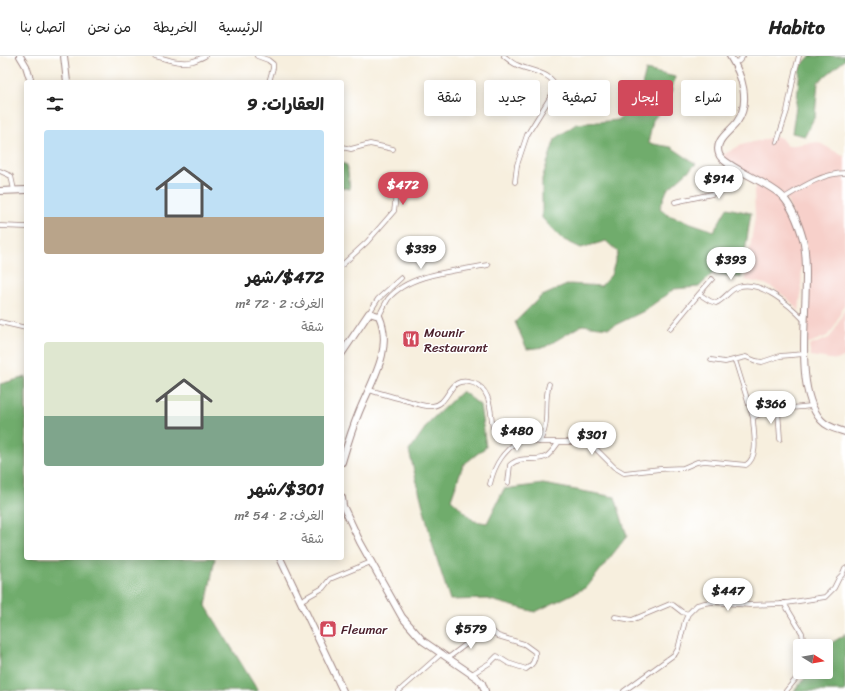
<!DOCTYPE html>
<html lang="ar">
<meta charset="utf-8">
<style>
:root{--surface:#fff;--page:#f2f2f2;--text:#222;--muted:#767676;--line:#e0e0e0;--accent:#d1495b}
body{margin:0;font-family:Sriracha,"Playpen Sans Arabic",sans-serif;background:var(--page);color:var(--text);direction:rtl;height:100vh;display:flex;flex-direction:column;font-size:15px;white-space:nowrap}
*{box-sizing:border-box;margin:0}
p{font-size:13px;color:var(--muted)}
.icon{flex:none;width:22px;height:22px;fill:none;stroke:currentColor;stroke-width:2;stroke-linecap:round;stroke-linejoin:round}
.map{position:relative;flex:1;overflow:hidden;direction:ltr}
.drawer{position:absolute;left:24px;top:24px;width:320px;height:480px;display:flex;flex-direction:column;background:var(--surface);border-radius:4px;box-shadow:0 2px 10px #0003;direction:rtl}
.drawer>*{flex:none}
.hud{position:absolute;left:356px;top:24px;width:380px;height:36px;direction:rtl;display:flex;gap:8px}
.needle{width:26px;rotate:101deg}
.tools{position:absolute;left:793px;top:583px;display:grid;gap:8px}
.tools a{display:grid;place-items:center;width:40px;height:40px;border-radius:4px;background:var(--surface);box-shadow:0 2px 10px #0003;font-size:20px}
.price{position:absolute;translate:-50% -34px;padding:0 9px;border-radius:14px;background:#fff;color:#222;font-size:13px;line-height:26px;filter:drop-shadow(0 1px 2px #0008)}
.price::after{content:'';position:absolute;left:50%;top:24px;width:12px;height:9px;margin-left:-6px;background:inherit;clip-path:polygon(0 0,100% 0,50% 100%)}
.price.on{background:var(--accent);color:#fff}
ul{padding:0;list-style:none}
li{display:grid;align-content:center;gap:8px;height:212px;padding:0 20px}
li span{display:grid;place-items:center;height:124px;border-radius:4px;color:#555}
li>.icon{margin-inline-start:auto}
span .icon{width:72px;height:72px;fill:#fffc;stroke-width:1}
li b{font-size:17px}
h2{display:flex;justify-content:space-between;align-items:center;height:48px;padding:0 20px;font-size:17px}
.pill{padding:0 14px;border-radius:4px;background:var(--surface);box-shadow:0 2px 10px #0003;font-size:14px;line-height:36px}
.pill.on{background:var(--accent);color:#fff}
header{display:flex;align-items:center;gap:24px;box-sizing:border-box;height:56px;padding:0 20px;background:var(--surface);border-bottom:1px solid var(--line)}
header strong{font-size:19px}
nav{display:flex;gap:22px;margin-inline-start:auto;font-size:14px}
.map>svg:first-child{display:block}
.built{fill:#f7d0ca}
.forest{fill:#70ac6c;stroke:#5d664c}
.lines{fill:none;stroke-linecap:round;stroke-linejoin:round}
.street-casing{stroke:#a08784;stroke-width:5.5}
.secondary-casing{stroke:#a08784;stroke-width:8}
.street{stroke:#fff;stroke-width:4}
.secondary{stroke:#fff;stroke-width:6}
.labels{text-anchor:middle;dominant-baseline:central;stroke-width:3;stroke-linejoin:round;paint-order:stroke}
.poi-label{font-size:13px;fill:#4a1f2b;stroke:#fff;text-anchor:start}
</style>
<header>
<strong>Habito</strong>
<nav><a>الرئيسية</a><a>الخريطة</a><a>من نحن</a><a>اتصل بنا</a></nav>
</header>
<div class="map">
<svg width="845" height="635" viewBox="0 0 845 635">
<rect width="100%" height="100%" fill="#fff"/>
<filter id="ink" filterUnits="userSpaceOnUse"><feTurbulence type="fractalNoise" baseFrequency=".025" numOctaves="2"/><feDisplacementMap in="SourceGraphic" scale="8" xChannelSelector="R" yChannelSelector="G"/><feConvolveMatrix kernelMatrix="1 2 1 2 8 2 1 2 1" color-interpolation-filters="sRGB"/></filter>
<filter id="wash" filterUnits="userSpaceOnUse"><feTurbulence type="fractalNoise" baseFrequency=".012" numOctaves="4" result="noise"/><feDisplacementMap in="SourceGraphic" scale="16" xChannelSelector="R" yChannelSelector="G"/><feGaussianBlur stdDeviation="0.9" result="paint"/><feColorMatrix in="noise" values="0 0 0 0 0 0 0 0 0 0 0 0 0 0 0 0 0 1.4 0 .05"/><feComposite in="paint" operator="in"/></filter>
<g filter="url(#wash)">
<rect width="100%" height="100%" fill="#f7efde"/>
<path class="built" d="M774 81 781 82 787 90 818 86 845 101V247L833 273 827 280 809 287 806 286V191L785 140 724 103 723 99 741 89Z
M757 128 777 140 797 179 802 201 801 238 799 255 788 243 776 234 765 228 745 224 755 161 754 134Z
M845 253V300L837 304 811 300 809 290 829 282 833 277Z"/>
<path class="forest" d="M810 0H845V4L818 26 815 60 805 80 792 77 797 44 800 11Z
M646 14 675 21 669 45 653 64 648 87 671 91 696 108 667 134 660 152 668 159 714 175 727 152 751 157 741 222 713 217 699 231 674 233 644 255 609 272 582 269 545 291 527 293 515 266 540 241 569 228 601 230 611 219 618 196 606 185 581 192 562 183 542 162V123L555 83 576 68 618 64 637 49Z
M342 107 347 109 350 133 342 132Z
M26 321V502H215L206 550 258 635H0V328Z
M462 335 480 349 486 391 463 409 451 443 474 465 487 467 504 433 543 428 615 441 627 480 587 531 535 556 487 543 450 544 434 494 409 395 430 365Z
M845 577V635H794L807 620 809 616H826V590L843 580Z"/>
</g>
<g filter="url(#ink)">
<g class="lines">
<defs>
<path id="street" d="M155 0C167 3 181 9 193 5 197 4 201 2 205 0
M257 0 268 4 273 8V12L269 26
M504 0C508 3 512 7 517 9 529 15 553 16 556 32L527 79 517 109 515 126
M734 6 739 5 743 0
M777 86 787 55 795 15 799 0
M342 91 351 93 370 88 393 93
M0 115 11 120 14 134
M784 142C802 131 823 117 845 117
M675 146 712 138 722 133 727 121 728 108
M0 170 26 171
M342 209 367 186 394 155C396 146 396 131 391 123
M699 238 712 223
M369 257 378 243 401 222
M379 260C382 254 385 248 388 243 409 217 457 215 488 209
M0 266 26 272
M670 273 699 238 710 245 716 247C725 243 729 234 738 231 760 223 791 250 805 265
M711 304 725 306 746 301 756 305 762 306 780 300 804 298
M735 304 753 362
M369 334C382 338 395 341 408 345 415 347 424 351 432 350 451 349 447 318 473 327 492 333 490 356 493 372L496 375 539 386H576L591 388 614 411 624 417 660 413 683 412 697 406 705 405 746 409C760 400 753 376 753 362 763 353 797 352 811 350
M778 354 780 383
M539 386C551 369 543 347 549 328
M508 427 510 409C522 398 537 407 547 400 552 396 555 391 558 387
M490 428C495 406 504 396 521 382
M300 545 323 532 330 523 371 506
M784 547 802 577 804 590
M615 561 632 564 670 548 673 549 682 556 688 558
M448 602 486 573 491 574 498 580 524 588 535 596C536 604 533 609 526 613L508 607 497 600 491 606 472 618
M399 635 442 597
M624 635 675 598 678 593 685 565 688 558 697 549 705 547 713 546 749 549 780 548 825 541 834 532 839 522 842 519 845 512
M786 635 795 624 800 615"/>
<path id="secondary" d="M20 0 26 10 31 26
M64 0 67 26
M730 0C742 19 751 46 737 66 730 76 714 84 719 98 722 110 771 127 783 141 793 152 799 169 803 183 814 230 789 328 821 364 827 371 836 373 845 376
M0 135 26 134
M342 297 369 257 379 260C394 293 371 326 359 356 352 373 347 389 342 406
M342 442 343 450 360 486 402 561 423 585 477 622 482 627 485 635
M280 502 343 635"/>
</defs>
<use href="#street" class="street-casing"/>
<use href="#secondary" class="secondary-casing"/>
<use href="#street" class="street"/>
<use href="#secondary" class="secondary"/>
</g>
</g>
<defs>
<symbol id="restaurant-square" viewBox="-11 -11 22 22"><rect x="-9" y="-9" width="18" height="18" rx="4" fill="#d1495b" stroke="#fff"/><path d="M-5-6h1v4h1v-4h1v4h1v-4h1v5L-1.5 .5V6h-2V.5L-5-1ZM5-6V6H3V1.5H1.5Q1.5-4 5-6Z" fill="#fff"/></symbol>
<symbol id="shop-square" viewBox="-11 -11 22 22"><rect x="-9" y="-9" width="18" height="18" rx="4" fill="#d1495b" stroke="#fff"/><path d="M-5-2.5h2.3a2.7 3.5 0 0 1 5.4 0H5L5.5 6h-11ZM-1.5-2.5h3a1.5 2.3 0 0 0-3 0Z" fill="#fff"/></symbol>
</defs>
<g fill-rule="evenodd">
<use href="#restaurant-square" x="401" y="273" width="20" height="20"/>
<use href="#shop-square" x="318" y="563" width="20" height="20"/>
</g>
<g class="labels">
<g class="poi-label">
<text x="424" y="276">Mounir<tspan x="424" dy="15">Restaurant</tspan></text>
<text x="341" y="573">Fleumar</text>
</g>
</g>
</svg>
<div class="tools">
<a><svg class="needle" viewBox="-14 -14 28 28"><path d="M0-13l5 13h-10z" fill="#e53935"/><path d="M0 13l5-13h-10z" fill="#767676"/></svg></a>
</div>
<b class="price" style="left:719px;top:144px">$914</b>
<b class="price on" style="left:403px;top:150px">$472</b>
<b class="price" style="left:421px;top:214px">$339</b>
<b class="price" style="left:731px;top:225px">$393</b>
<b class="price" style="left:771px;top:369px">$366</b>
<b class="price" style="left:517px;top:396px">$480</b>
<b class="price" style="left:592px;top:400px">$301</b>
<b class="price" style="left:728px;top:556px">$447</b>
<b class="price" style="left:471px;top:594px">$579</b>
<div class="hud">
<a class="pill">شراء</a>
<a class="pill on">إيجار</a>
<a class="pill">تصفية</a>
<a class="pill">جديد</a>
<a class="pill">شقة</a>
</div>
<section class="drawer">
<h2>العقارات: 9<svg class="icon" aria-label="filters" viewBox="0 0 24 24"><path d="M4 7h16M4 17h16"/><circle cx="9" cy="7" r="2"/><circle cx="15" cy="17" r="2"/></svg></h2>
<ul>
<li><span style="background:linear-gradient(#bfe0f5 70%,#b9a48a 0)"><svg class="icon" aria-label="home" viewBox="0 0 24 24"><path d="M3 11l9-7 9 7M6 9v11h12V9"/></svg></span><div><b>$472/شهر</b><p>الغرف: 2 · 72 m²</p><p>شقة</p></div></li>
<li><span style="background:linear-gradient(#dfe7d0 60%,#7fa58c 0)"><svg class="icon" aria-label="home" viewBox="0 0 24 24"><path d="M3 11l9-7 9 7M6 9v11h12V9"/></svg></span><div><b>$301/شهر</b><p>الغرف: 2 · 54 m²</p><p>شقة</p></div></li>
</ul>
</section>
</div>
